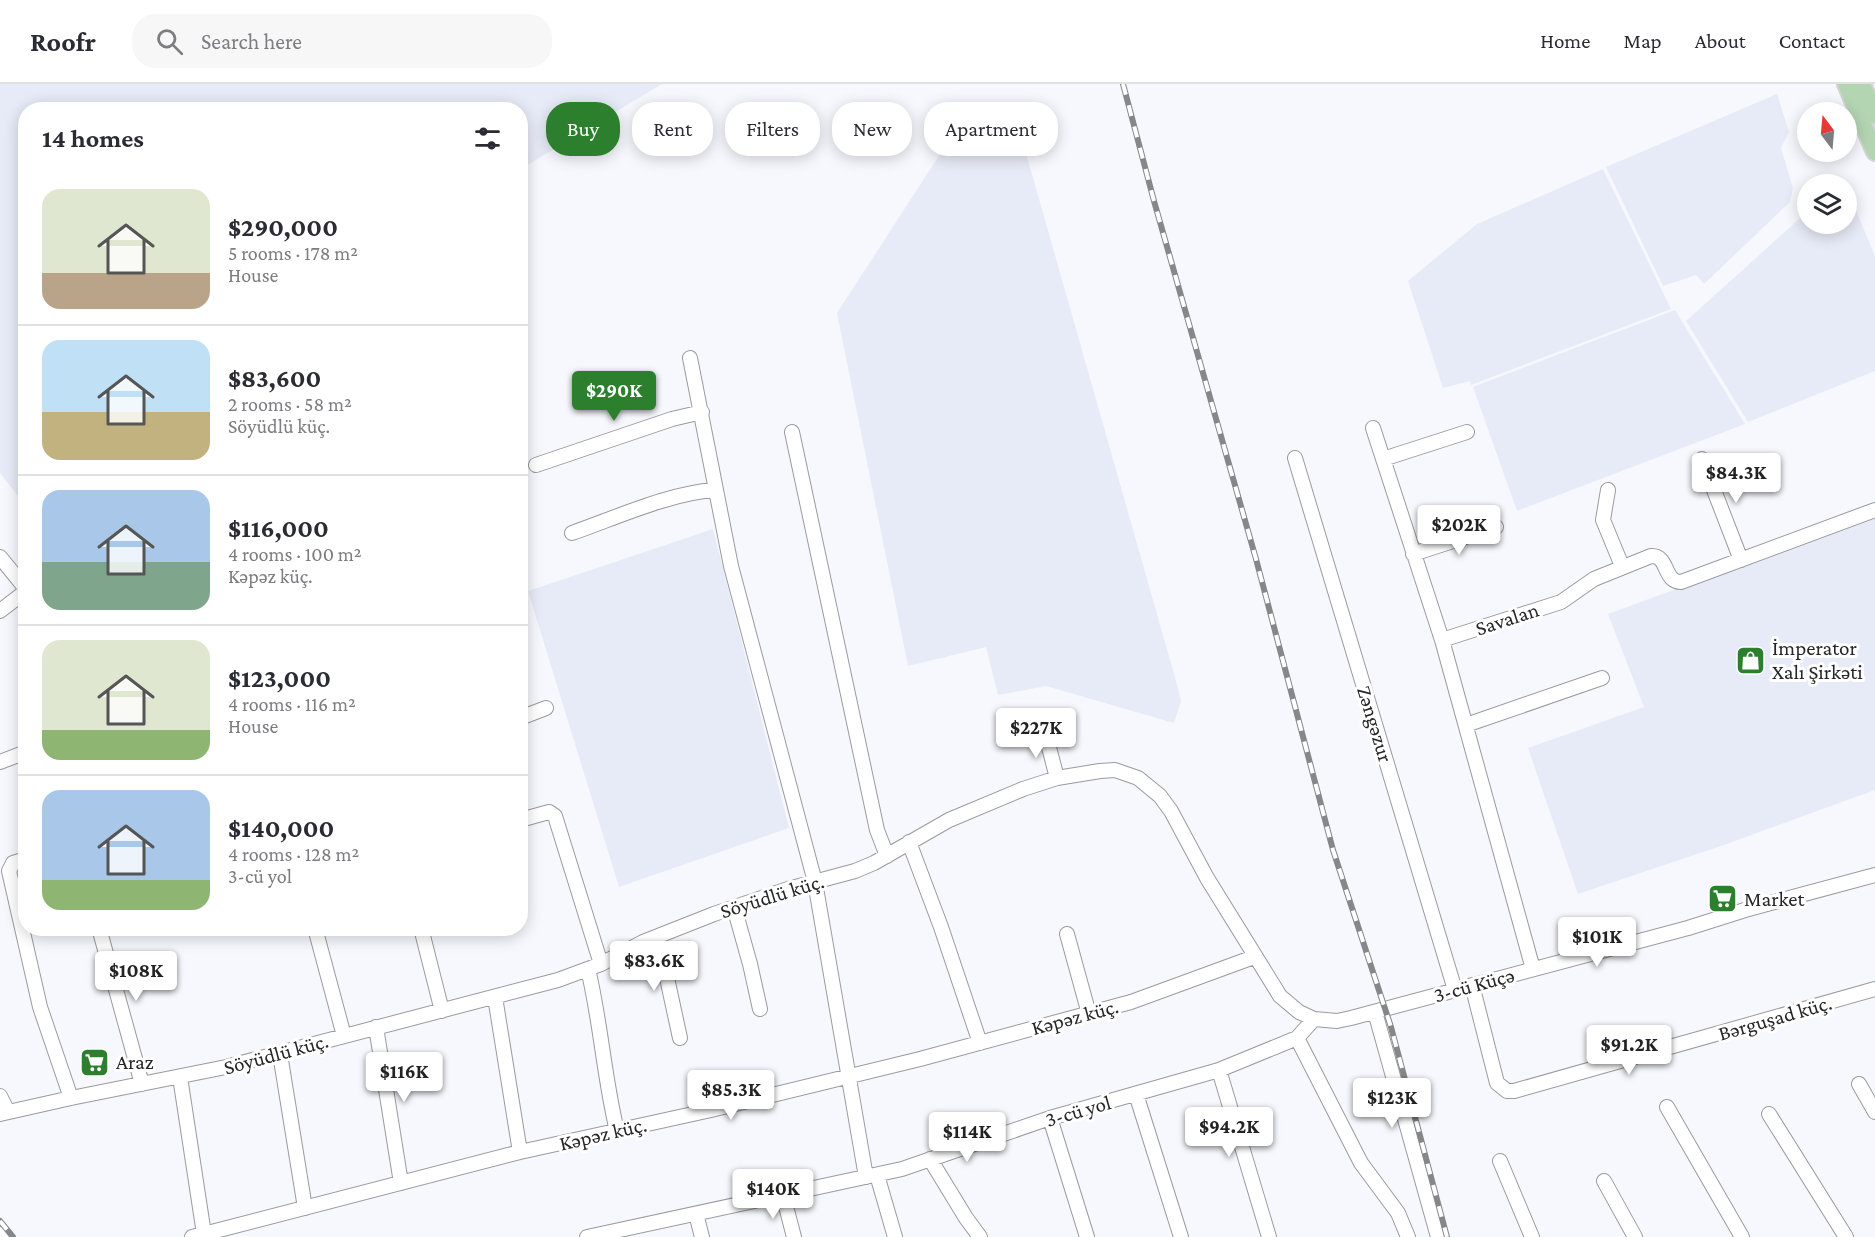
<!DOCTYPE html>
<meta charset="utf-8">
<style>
:root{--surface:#fff;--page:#f7f7f7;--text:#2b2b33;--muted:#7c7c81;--line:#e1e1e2;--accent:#2c802d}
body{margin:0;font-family:"Crimson Pro",serif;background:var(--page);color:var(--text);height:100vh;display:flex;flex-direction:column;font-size:22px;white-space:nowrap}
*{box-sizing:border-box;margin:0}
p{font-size:20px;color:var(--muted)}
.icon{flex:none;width:33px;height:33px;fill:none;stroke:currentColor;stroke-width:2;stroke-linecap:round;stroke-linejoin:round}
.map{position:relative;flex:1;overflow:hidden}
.sheet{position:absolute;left:18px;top:18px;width:510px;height:834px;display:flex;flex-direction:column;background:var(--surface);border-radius:24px;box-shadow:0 3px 15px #0003}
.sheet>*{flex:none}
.banner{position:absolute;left:546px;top:18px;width:570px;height:54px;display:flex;gap:12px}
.needle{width:39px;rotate:344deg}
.buttons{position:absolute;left:1797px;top:18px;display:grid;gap:12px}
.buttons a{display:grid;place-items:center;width:60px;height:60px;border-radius:50%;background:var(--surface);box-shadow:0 3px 15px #0003;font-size:30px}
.price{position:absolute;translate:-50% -51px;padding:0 14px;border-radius:6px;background:#fff;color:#222;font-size:20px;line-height:39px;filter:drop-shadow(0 2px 3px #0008)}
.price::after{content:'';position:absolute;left:50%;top:36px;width:18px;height:14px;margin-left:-9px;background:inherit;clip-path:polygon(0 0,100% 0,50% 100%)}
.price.selected{background:var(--accent);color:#fff}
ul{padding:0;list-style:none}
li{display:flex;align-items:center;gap:18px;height:150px;padding:0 24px}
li+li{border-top:2px solid var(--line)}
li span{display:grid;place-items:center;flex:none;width:168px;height:120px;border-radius:18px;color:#555}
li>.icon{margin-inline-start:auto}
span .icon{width:72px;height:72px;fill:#fffc;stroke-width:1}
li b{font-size:26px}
h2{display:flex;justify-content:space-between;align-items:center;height:72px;padding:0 24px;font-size:26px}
.tag{padding:0 21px;border-radius:24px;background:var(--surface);box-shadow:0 3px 15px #0003;font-size:21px;line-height:54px}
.tag.selected{background:var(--accent);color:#fff}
header{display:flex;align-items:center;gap:36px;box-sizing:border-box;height:84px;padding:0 30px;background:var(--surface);border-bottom:2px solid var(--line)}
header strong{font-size:28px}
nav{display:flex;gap:33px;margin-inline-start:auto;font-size:21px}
.search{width:420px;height:54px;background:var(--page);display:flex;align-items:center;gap:15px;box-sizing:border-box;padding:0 21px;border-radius:24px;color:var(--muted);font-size:22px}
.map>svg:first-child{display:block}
.built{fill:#e7ebf7}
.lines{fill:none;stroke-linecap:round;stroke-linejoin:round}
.minor-casing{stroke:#999b9f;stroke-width:16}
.major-casing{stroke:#d4d4d4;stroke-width:20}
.minor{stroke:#fff;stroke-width:14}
.major{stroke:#b3d5b2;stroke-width:16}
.rail-casing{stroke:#86878a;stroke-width:6}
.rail{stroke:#fff;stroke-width:4;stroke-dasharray:11;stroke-linecap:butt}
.labels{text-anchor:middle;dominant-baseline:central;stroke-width:6;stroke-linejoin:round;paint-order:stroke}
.street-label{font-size:21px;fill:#262628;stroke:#fff}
.poi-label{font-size:21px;fill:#262628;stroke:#fff;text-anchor:start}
</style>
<header>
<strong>Roofr</strong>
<div class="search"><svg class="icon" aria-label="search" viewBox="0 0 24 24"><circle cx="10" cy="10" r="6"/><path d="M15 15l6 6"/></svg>Search here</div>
<nav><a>Home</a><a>Map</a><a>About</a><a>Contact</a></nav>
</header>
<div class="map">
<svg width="1875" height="1153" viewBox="0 0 1875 1153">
<rect width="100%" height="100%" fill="#f6f8fd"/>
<path class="built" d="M0 0H662L521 85 520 26H26L25 421 0 389Z
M1777 10 1789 48 1781 64 1793 104 1790 118 1704 200 1696 191 1663 202 1606 83Z
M968 27 1018 41 1176 597 1181 617 1174 639 1046 602 998 611 986 563 908 582 837 229Z
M1603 85 1671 225 1471 301 1470 297 1443 304 1408 197 1477 140Z
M1847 105 1875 172V287L1748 338 1686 237 1807 128 1808 140H1846Z
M1675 226 1745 340 1517 427 1473 303Z
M1875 432V706L1724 761 1578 810 1528 664 1644 623 1608 530Z
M713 445 789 744 619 803 528 507Z"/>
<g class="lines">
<defs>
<path id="minor" d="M690 274 731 482 815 798 866 1093
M1373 344 1442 556
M792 348 877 746 887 772
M1295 374 1455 906
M1383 375 1467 348
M1702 375 1741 476
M536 381 672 335 702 328
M1608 406 1603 436 1622 482
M572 449C615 434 672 408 716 406
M1413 470 1496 443
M0 473 26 505
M0 527 26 507
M520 634 546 624
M1466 641 1602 594
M1045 648 1057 694
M0 678 26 668
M520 736 549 728 555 732 601 880
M909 758 941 843 980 959
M26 775 13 779 9 787 40 923 71 1014
M734 823 750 880 760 925
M99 844 142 1000
M315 844 344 952
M421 844 442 927
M1067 850 1089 930
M656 853 662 871 680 954
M588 885C601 939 604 994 617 1047
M1533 885 1442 556 1561 518 1594 495 1651 472C1669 471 1663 498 1681 498L1875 426
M1472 901 1497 999 1507 1007H1514L1875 905
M495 913 520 1068
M1375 928 1438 1153
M376 943 401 1099
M1297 954 1361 1079 1398 1129 1408 1153
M280 970 305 1124
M1219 986 1269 1153
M180 993 204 1150
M1859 1000 1875 1028
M1136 1010 1181 1153
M0 1012 8 1028
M1667 1023 1742 1153
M0 1030 71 1014 226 983 558 896 601 880 643 858 714 830 788 805 855 787 874 779 949 736 1023 705 1057 694 1100 687 1115 686 1138 694 1160 712 1171 727 1207 794 1280 912 1299 928 1314 935 1337 937 1351 934 1688 844 1745 826 1875 791
M1769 1030 1846 1153
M1050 1034 1087 1153
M930 1075 966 1134 980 1153
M1500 1077 1532 1153
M877 1091 895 1153
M1604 1097 1635 1153
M783 1111 794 1153
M696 1130 702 1153
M0 1150 2 1153
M192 1153 520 1068 711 1026 920 975 1131 918 1254 873
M587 1153 902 1085 1050 1034 1219 986 1297 954 1314 935"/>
<path id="major" d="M1846 0 1875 68
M1862 0 1875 31"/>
</defs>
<use href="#minor" class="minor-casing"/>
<use href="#major" class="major-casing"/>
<use href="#minor" class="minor"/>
<use href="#major" class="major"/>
<defs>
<path id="rail" d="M1123 0 1154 117 1256 475 1333 766 1391 943 1447 1153
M0 1137 13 1153"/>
</defs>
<use href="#rail" class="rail-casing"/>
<use href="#rail" class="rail"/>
</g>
<defs>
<symbol id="shop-square" viewBox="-11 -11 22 22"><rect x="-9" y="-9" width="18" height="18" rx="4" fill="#2c802d" stroke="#fff"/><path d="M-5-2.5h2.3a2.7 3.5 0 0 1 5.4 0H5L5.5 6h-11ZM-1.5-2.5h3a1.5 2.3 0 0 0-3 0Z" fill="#fff"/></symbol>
<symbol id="supermarket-square" viewBox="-11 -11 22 22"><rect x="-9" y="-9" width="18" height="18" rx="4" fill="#2c802d" stroke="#fff"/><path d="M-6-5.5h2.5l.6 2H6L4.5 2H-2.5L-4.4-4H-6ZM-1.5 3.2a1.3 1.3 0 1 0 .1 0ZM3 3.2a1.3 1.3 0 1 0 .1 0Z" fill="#fff"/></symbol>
</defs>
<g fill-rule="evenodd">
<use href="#shop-square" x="1734" y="560" width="33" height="33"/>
<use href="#supermarket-square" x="1706" y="798" width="33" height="33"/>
<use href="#supermarket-square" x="78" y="962" width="33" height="33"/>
</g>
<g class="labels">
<g class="street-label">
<text transform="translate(1507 535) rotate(-18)">Savalan</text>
<text transform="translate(1375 640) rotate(73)">Zəngəzur</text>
<text transform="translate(772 812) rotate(-17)">Söyüdlü küç.</text>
<text transform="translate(1474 901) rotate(-15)">3-cü Küçə</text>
<text transform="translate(1075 933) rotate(-15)">Kəpəz küç.</text>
<text transform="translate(1775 934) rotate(-16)">Bərguşad küç.</text>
<text transform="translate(276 970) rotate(-15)">Söyüdlü küç.</text>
<text transform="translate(1078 1027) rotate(-16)">3-cü yol</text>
<text transform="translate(603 1050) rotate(-13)">Kəpəz küç.</text>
</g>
<g class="poi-label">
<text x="1772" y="564">İmperator<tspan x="1772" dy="24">Xalı Şirkəti</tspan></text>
<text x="1744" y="815">Market</text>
<text x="116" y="978">Araz</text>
</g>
</g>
</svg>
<div class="buttons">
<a><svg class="needle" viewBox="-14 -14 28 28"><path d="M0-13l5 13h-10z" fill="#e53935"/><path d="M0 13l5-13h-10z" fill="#7c7c81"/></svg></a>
<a><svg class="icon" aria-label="layers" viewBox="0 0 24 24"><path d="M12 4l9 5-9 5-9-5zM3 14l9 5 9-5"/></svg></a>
</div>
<b class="price selected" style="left:614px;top:338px">$290K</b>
<b class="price" style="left:1736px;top:420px">$84.3K</b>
<b class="price" style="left:1459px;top:472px">$202K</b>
<b class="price" style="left:1036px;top:675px">$227K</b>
<b class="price" style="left:1597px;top:884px">$101K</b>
<b class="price" style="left:654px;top:908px">$83.6K</b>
<b class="price" style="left:136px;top:918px">$108K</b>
<b class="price" style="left:1629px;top:992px">$91.2K</b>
<b class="price" style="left:404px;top:1019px">$116K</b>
<b class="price" style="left:731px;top:1037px">$85.3K</b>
<b class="price" style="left:1392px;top:1045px">$123K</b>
<b class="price" style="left:1229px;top:1074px">$94.2K</b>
<b class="price" style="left:967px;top:1079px">$114K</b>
<b class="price" style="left:773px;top:1136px">$140K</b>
<div class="banner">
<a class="tag selected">Buy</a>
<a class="tag">Rent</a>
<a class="tag">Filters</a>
<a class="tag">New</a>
<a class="tag">Apartment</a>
</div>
<section class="sheet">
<h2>14 homes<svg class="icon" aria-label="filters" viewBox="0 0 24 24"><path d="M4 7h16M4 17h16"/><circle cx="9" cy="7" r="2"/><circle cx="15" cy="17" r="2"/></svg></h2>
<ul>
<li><span style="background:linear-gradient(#dfe7d0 70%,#b9a48a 0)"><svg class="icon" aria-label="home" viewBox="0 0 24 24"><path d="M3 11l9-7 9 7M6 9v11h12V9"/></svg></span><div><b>$290,000</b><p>5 rooms · 178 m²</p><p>House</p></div></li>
<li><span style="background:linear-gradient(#bfe0f5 60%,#c2b280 0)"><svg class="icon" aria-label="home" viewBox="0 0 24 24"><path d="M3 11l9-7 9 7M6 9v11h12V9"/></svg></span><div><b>$83,600</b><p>2 rooms · 58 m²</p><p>Söyüdlü küç.</p></div></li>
<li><span style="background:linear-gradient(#a9c7e8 60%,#7fa58c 0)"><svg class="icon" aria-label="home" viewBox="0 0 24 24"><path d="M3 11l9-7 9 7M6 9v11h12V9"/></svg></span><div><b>$116,000</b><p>4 rooms · 100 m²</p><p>Kəpəz küç.</p></div></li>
<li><span style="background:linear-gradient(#dfe7d0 75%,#8fb573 0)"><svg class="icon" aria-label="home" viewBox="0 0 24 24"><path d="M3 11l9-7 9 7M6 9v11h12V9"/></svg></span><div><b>$123,000</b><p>4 rooms · 116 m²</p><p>House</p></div></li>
<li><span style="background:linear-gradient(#a9c7e8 75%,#8fb573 0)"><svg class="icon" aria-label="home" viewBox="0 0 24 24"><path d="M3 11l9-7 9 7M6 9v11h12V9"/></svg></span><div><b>$140,000</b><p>4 rooms · 128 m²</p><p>3-cü yol</p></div></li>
</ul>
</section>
</div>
